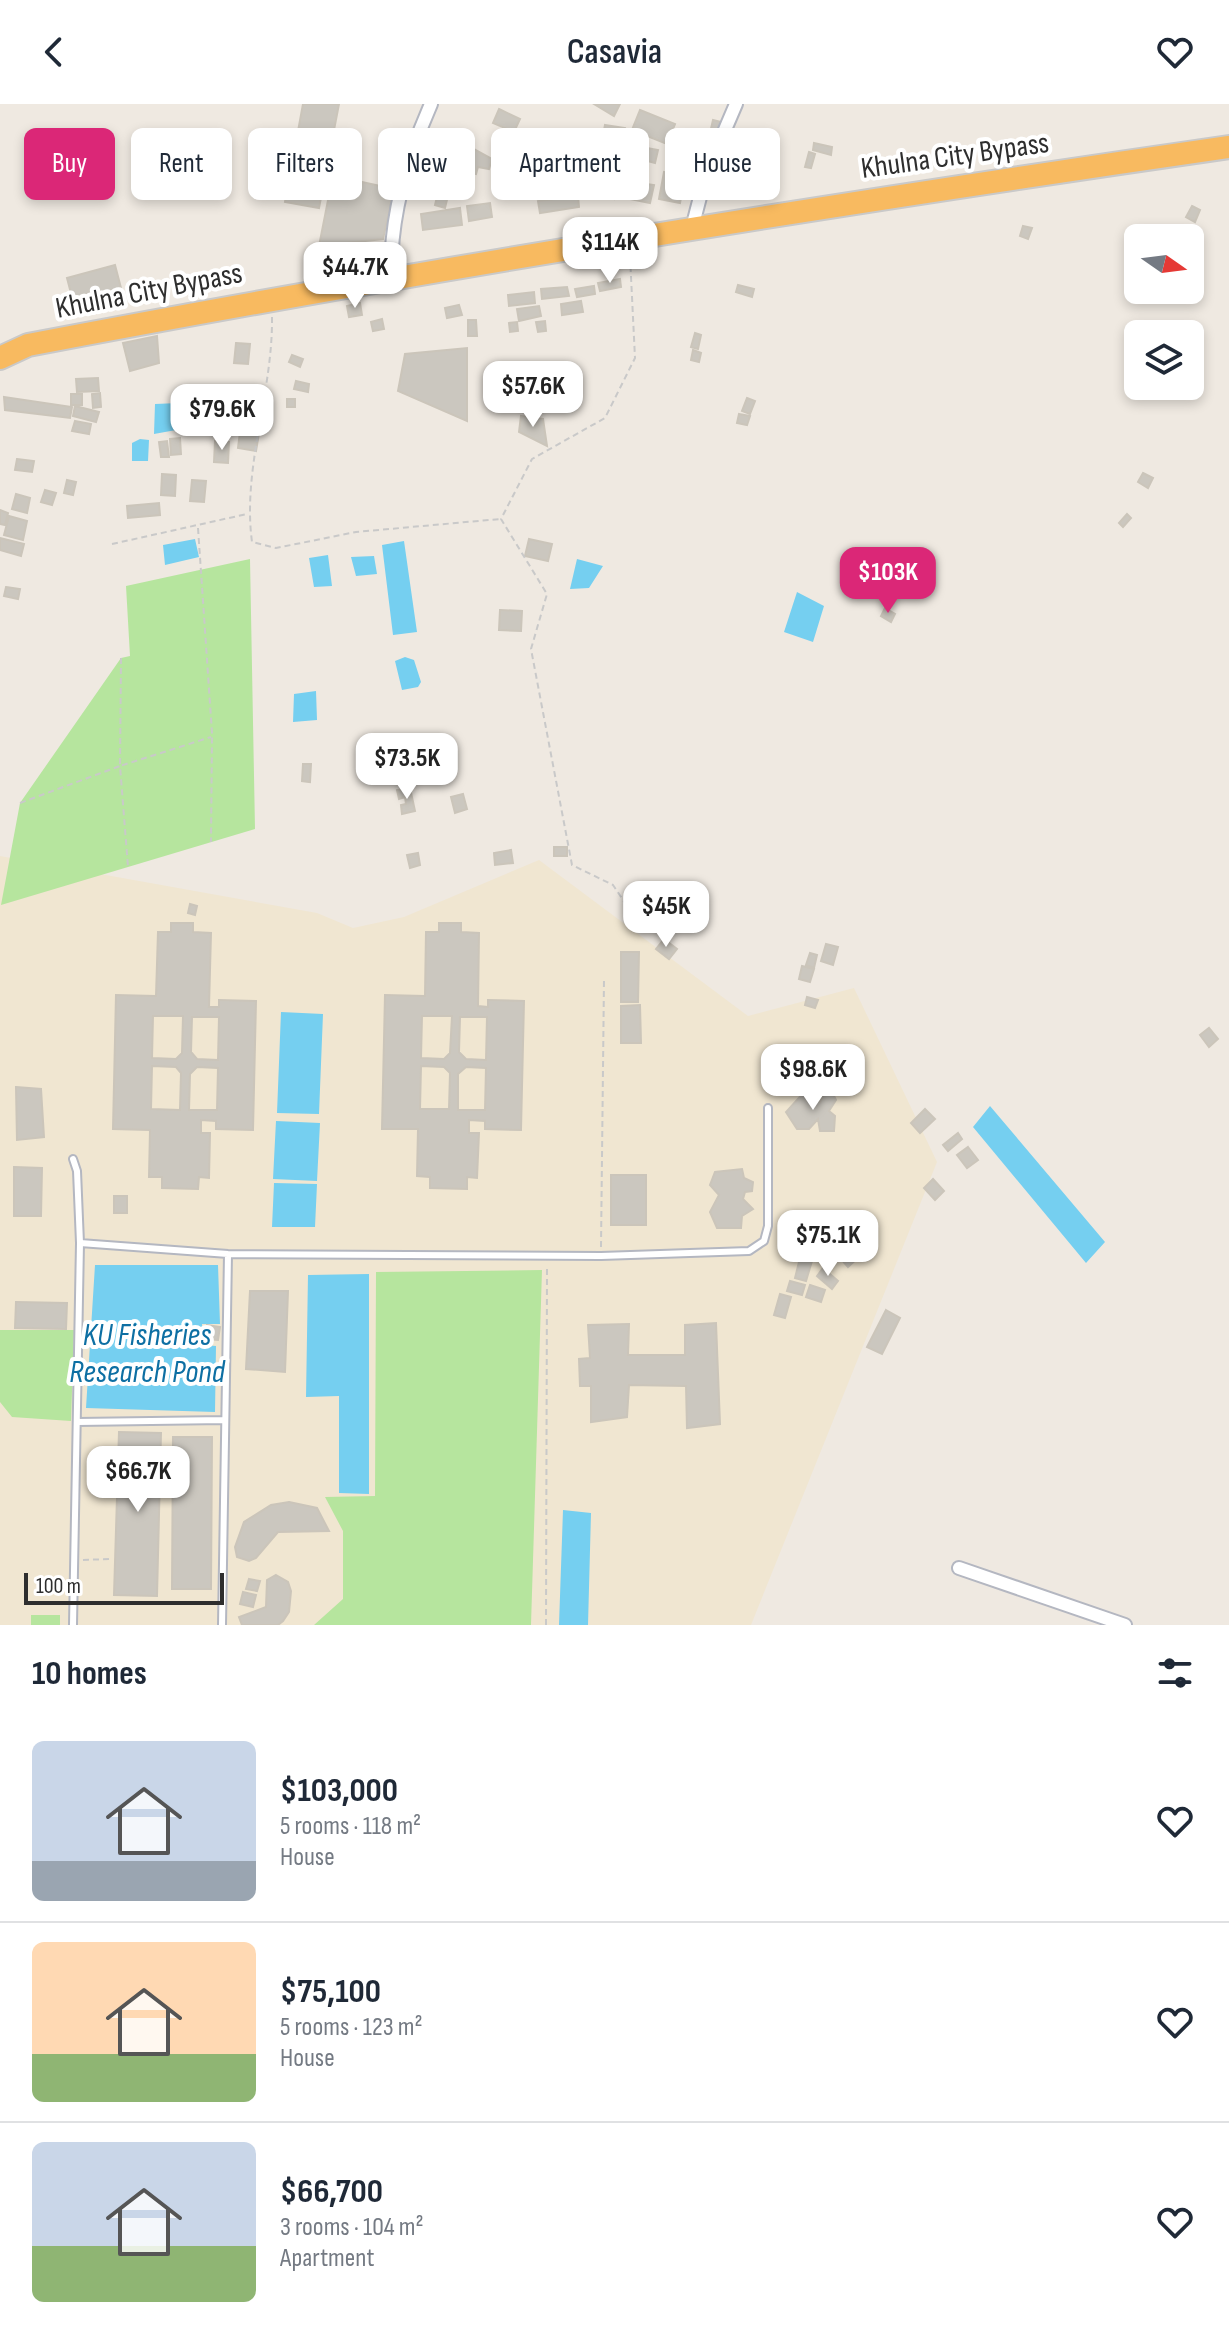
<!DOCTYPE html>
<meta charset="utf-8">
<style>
:root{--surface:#fff;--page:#f6f6f7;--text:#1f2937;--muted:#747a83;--line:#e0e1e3;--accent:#db2777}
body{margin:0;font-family:"Sofia Sans Condensed",sans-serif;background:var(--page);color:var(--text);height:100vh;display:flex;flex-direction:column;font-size:30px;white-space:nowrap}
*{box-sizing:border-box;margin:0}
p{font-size:26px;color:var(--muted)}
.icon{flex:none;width:44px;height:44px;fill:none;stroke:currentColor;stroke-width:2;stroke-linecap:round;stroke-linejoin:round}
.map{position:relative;height:1521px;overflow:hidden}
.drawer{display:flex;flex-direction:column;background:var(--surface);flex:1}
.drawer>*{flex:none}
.banner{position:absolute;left:24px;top:24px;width:800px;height:72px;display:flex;gap:16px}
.needle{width:52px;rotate:104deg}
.buttons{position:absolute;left:1124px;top:120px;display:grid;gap:16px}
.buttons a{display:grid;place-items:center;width:80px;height:80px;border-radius:12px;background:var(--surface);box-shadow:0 4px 12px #0003;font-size:40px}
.scale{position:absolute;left:24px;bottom:20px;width:200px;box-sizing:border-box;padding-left:8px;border:4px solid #2e2e2e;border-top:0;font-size:22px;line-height:28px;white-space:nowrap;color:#2e2e2e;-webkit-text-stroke:6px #fff;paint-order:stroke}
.price{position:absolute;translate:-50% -68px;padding:0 18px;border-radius:16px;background:#fff;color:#222;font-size:26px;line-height:52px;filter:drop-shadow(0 2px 4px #0008)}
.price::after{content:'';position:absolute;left:50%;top:48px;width:24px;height:18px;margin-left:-12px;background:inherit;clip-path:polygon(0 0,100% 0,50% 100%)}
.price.selected{background:var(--accent);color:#fff}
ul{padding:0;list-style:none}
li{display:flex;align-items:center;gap:24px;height:200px;padding:0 32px}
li+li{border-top:2px solid var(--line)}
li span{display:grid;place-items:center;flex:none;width:224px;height:160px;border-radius:12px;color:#555}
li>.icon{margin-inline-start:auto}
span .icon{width:96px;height:96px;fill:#fffc;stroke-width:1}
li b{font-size:34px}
h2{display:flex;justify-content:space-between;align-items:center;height:96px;padding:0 32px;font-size:34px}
.chip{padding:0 28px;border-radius:12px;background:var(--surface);box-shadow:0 4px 12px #0003;font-size:28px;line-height:72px}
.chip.selected{background:var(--accent);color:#fff}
header{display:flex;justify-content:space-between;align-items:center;height:104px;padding:0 32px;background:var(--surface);font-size:36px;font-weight:600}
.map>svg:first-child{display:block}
.education{fill:#f0e6d1}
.green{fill:#b6e59e}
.water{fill:#75cff0}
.building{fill:#cbc7bf;stroke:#cbc5ba;stroke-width:2;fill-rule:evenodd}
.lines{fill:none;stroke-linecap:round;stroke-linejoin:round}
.service-casing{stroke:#b4b7c1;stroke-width:10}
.minor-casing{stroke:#b4b7c1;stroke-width:16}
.trunk-casing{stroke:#c9c9c9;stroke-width:26}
.path{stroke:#c9c9c9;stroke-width:2;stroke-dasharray:6 4;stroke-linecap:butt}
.service{stroke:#fff;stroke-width:6}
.minor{stroke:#fff;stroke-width:12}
.trunk{stroke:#f8ba60;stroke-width:22}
.labels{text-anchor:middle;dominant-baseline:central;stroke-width:8;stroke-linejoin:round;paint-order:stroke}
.street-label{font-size:30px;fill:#2e2e2e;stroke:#fff}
.water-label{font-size:32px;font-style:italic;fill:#0d6fa3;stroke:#fff}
</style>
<header><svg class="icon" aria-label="back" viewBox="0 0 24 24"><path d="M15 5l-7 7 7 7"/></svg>Casavia<svg class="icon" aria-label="heart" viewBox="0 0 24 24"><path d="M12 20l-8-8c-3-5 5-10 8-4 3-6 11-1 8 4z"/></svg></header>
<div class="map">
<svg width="1229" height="1521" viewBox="0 0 1229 1521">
<rect width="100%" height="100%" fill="#efe9e1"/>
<path class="education" d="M0 752 317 809 353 824 404 813 539 756 748 912 854 884 937 1058 751 1521H0Z"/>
<path class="green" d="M250 455 255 725 1 801 20 699 121 554 130 552 126 482Z
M542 1166 531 1521H314L343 1495V1427L325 1393 375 1392 376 1168Z
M0 1226H74L71 1317 12 1313 0 1298Z
M31 1511H60V1521H31Z"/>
<path class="water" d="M202 298 198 322 154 330 155 300Z
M140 335 149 336 148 357H132V339Z
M195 435 199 453 165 461 163 441Z
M404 437 417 528 393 531 382 441Z
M328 451 332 482 314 483 309 454Z
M374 452 377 470 356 472 351 453Z
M577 455 603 462 589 484 570 485Z
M797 488 824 502 813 538 784 528Z
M405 553 414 556 421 578 418 583 402 586 395 557Z
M316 587 317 616 293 618 294 590Z
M281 908 323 910 319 1010 277 1009Z
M990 1002 1105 1138 1086 1159 973 1023Z
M276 1017 320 1019 317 1077 273 1075Z
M274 1079 317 1080 315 1123H272Z
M95 1161H218L220 1220H202L203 1241 216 1242 215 1308 86 1304Z
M369 1170V1390L339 1389V1292L306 1293 308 1171Z
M563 1406 591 1409 588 1521H559Z"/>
<path class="building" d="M303 0H339L319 104 285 98Z
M594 0H620L614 12Z
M499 5 520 15 514 28 493 19Z
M640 6 675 20 667 40 632 26Z
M713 16 721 18 718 31 710 29Z
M605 21 625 24 619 62 598 58Z
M525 34 536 39 532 46 522 41Z
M814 39 832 43 831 51 813 46Z
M470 43 492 55 489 65 478 63 476 70 463 67Z
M647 44 658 46 655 59 644 56Z
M672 48 699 57 695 67 668 58Z
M809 48 815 50 811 64 805 63Z
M164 53 175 56 170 79 159 76Z
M538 63 546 65 544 74 535 72Z
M598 64 619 69 614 95 593 91Z
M412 65 440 72 437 82 409 76Z
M664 68 685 73 680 99 659 95Z
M442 73 452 75 445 104 435 101Z
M362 78 394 85 383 135 319 142 330 86 359 90Z
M633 78 654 81 650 99 630 95Z
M578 92 579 103 540 109 538 97Z
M490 99 492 113 469 117 467 102Z
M1192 102 1200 106 1195 118 1186 113Z
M460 104 462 121 423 126 421 110Z
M1023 122 1032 124 1028 135 1020 132Z
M115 161 121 184 73 197 67 174Z
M620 175 621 183 600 187 598 179Z
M738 181 754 185 752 193 736 188Z
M594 182 595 190 577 193 575 185Z
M567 183 569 192 542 195 541 185Z
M534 188 535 199 509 202 508 191Z
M581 197 583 208 562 211 561 200Z
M360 199 362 211 349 213 347 202Z
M459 201 462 211 447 214 445 204Z
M539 202 541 212 519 217 517 205Z
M382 215 384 225 373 227 371 218Z
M468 216H476L477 232H468Z
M545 217 546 227 538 228 536 218Z
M517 218 518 227 510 228 509 219Z
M695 229 701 231 698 245 691 243Z
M157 232 159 259 130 267 123 239Z
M236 239 250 240 248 260 234 259Z
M467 244V317L398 287 405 250Z
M693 246 701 249 699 258 691 256Z
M292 251 303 255 300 263 289 258Z
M98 274 99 287 77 288 76 275Z
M296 277 309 280 308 288 294 285Z
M100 289 101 303 93 304 92 290Z
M71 290H82V301H71Z
M4 293 72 303 70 314 5 306Z
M747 294 755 297 750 310 742 307Z
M287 295H295V303H287Z
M75 302 99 308 96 318 73 312Z
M739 310 750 312 747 321 737 319Z
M521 312 543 315 547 342 519 328Z
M75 317 91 320 89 330 72 327Z
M241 320 260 323 256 347 238 344Z
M180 334 181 350 171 351 170 335Z
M167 337 169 353H161L159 338Z
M215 337 229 338 228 359 214 358Z
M17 355 34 357 32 368 15 366Z
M1143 369 1153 374 1148 384 1138 378Z
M162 370 176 371 175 392 161 391Z
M67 376 76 378 73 391 64 389Z
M192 376 206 377 204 398 190 397Z
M45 386 56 389 52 401 41 398Z
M16 390 30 394 27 409 12 405Z
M159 399 160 411 128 414 127 402Z
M0 406 8 409 5 421 0 420Z
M1127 410 1131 414 1123 423 1119 419Z
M9 412 27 417 23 436 4 431Z
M0 434 24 440 21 452 0 446Z
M529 435 552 440 548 457 525 452Z
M6 483 20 485 18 495 4 492Z
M885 504 895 510 891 518 881 512Z
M500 506 522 507 521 527 499 526Z
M303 660H311L310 678 302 677Z
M410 684 415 707 402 710 401 701 406 700 405 693 399 695 397 686Z
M463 690 467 705 455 709 451 693Z
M554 743H567V752H554Z
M511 746 513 759 495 761 494 749Z
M418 749 420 761 410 764 407 751Z
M190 800 197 802 195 811 188 809Z
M171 819H193V828L211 829 209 903H219V896L256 897 253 1026 216 1025V1017L201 1016V1029H210L209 1074 199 1073 198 1085 162 1084V1073H149L150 1026 113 1025 116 891 156 892 158 828H171ZM153 912H183L182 949 176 955 152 954ZM192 913H219L218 956 197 955 191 948ZM152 962 176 963 181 969 180 1006 151 1005ZM197 963 218 964 217 1006H189L190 970Z
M439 819H461V828L479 829 478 902 488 903V896L524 897 521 1026 485 1025V1017L469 1016V1029H479L477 1074 467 1073V1085L430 1084V1073L417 1072 418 1025H382L385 891 425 892 426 828H439ZM422 912H452L450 949 444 955 421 954ZM460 913H487L486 956 466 955 459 948ZM421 962 444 963 450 969 449 1005H420ZM466 963 486 964 485 1006H458V970Z
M664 835 677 845 669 855 656 845Z
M826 840 838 843 833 861 821 857Z
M621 848H639L638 898H621Z
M810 849 817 851 814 864 806 861Z
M802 862 814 865 810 878 799 875Z
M807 893 818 896 815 904 805 901Z
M640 901 641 939H621V902Z
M1209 924 1218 935 1209 943 1200 931Z
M16 983 41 985 44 1033 17 1036Z
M807 985 820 998 824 990 831 986 836 996 829 1007 835 1012 834 1027H820L818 1015 809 1025H797L786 1008Z
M925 1005 935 1015 920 1029 911 1019Z
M958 1029 962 1035 948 1047 943 1041Z
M968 1043 978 1056 967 1064 957 1051Z
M14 1063 42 1064 41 1112H14Z
M742 1065 744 1074 753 1078 752 1087 745 1088 743 1095 753 1105 742 1112 741 1124H717L710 1108 719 1091 710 1081 715 1068Z
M611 1071H646V1121H611Z
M933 1075 944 1087 935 1096 924 1084Z
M114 1092H127V1109H114Z
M853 1144 860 1152 848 1163 841 1155Z
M800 1154 812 1157 806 1177 795 1174Z
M823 1164 838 1177 832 1185 817 1172Z
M790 1177 805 1181 802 1191 787 1187Z
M810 1181 825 1186 821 1198 806 1193Z
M250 1187H288L285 1268 246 1265Z
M780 1190 791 1193 785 1214 774 1211Z
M16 1198 67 1199 66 1225 15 1224Z
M886 1206 900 1214 882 1250 867 1243Z
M716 1219 720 1320 687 1324 686 1282 629 1281 627 1313 591 1318V1282H580L579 1255 590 1254 588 1221 629 1220 628 1251H685V1221Z
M207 1221 220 1223 218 1236 206 1235Z
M119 1328 161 1329 157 1492 114 1491Z
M173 1333H212L211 1485H172Z
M289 1398 317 1404 329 1427 278 1428 256 1454 249 1457 237 1453 235 1443 244 1418 271 1401Z
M276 1471 288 1478 291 1487 289 1508 283 1517 278 1521H242L239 1513 266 1503 267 1476Z
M249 1475 260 1477 257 1487 246 1485Z
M243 1488 256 1491 253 1503 240 1500Z"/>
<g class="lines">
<defs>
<path id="service" d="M73 1055 77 1067 80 1139 73 1521
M80 1139 228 1150 601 1152 749 1147 764 1137 768 1122V1004
M77 1318 225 1316
M222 1521 228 1150"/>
<path id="minor" d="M692 124 706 70 736 0
M391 175C390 113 406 57 431 0
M959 1464 1125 1521"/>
<path id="trunk" d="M0 254 28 241C427 165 827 101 1229 43"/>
</defs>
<use href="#service" class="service-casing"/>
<use href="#minor" class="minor-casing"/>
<use href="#trunk" class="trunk-casing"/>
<path class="path" d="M630 152 635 254 605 314 532 355 501 415 547 490 531 545 572 761 613 781 631 808 651 824
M272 213C273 288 242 364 252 438L276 444 356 428 500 415
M198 424 212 629 211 738
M112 440 247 410
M121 554 120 662 211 633
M20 699 120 662 128 763
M601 1143 604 875
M83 1456 109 1455
M546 1521 547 1163"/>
<use href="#service" class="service"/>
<use href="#minor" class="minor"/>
<use href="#trunk" class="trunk"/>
</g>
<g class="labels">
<g class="street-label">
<text transform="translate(955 52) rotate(-8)">Khulna City Bypass</text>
<text transform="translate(149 187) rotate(-11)">Khulna City Bypass</text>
</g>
<g class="water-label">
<text x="147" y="1231">KU Fisheries<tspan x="147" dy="37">Research Pond</tspan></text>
</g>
</g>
</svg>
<div class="buttons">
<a><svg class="needle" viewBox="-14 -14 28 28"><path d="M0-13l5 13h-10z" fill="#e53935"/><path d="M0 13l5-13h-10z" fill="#747a83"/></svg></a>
<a><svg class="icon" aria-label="layers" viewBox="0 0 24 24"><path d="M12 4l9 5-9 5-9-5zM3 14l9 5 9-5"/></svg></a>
</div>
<div class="scale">100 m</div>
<b class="price" style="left:610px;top:181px">$114K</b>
<b class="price" style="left:355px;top:206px">$44.7K</b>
<b class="price" style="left:533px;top:325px">$57.6K</b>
<b class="price" style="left:222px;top:348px">$79.6K</b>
<b class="price selected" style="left:888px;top:511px">$103K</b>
<b class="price" style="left:407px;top:697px">$73.5K</b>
<b class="price" style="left:666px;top:845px">$45K</b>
<b class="price" style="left:813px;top:1008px">$98.6K</b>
<b class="price" style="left:828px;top:1174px">$75.1K</b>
<b class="price" style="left:138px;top:1410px">$66.7K</b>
<div class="banner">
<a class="chip selected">Buy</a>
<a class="chip">Rent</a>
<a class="chip">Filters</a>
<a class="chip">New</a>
<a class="chip">Apartment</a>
<a class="chip">House</a>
</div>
</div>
<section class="drawer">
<h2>10 homes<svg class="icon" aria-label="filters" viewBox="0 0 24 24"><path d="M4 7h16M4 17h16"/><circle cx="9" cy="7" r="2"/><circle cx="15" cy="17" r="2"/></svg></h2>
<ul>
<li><span style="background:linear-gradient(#c9d6e8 75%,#9aa5b1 0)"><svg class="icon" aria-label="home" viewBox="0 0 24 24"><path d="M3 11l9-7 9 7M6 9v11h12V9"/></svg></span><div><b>$103,000</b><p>5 rooms · 118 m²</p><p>House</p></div><svg class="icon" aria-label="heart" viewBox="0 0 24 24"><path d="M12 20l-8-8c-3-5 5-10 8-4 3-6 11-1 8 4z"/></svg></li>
<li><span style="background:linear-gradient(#ffd9b3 70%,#8fb573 0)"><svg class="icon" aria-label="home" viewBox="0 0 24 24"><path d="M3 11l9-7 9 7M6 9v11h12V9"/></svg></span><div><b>$75,100</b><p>5 rooms · 123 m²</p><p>House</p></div><svg class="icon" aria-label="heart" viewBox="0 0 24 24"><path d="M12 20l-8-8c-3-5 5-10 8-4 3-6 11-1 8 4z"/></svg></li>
<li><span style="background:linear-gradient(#c9d6e8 65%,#8fb573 0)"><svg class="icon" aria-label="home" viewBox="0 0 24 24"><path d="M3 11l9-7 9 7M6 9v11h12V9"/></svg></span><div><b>$66,700</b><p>3 rooms · 104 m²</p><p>Apartment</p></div><svg class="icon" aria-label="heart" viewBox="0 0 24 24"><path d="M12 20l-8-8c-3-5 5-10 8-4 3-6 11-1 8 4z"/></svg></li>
</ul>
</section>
